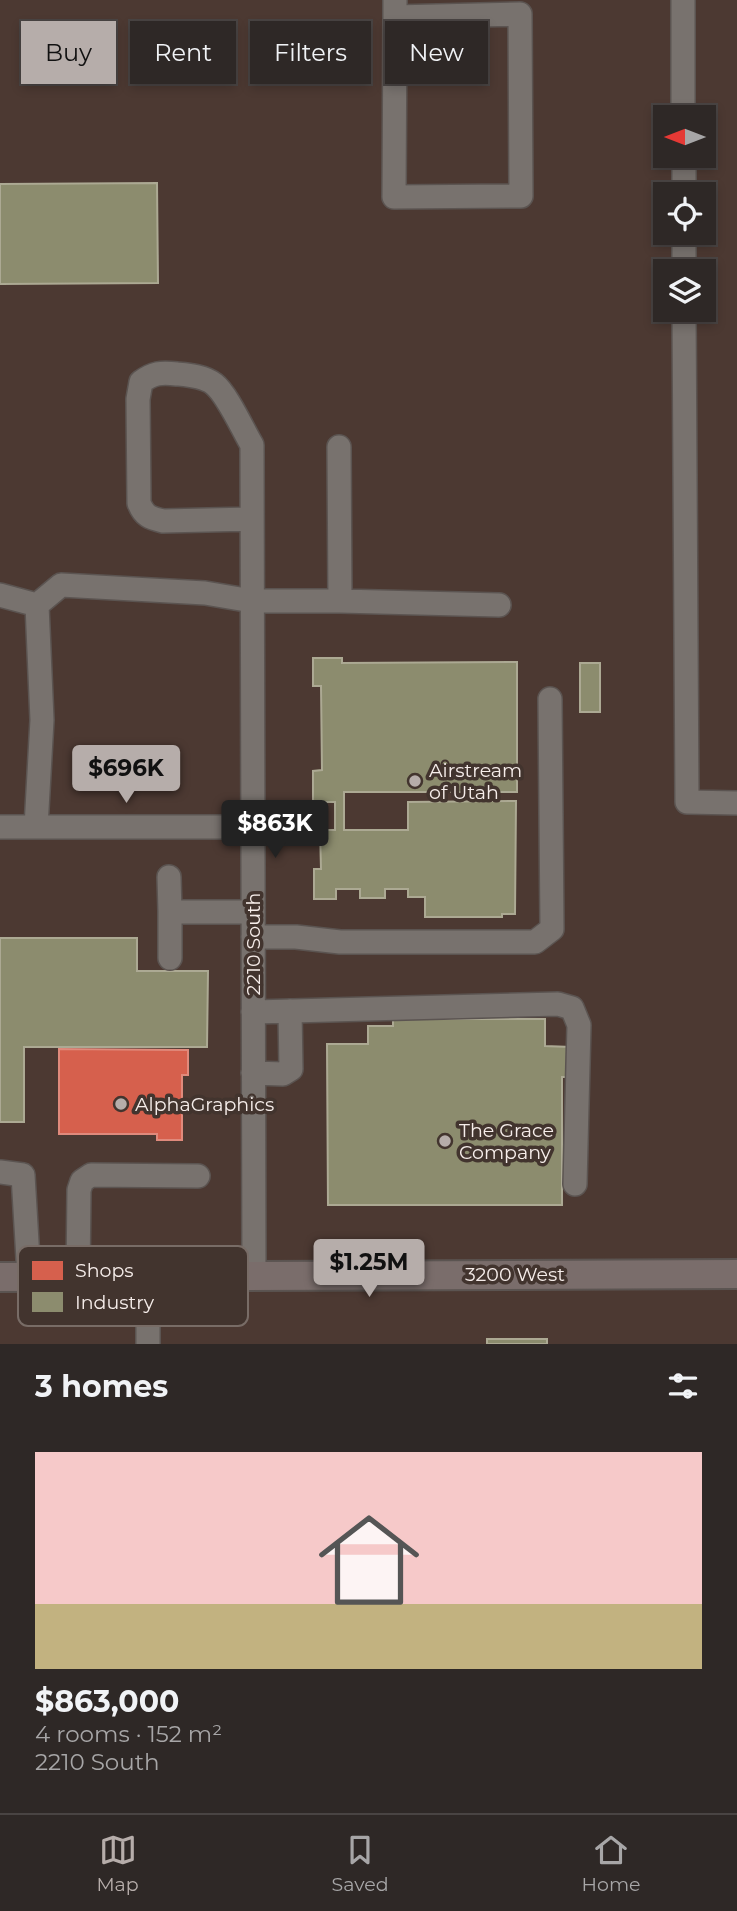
<!DOCTYPE html>
<meta charset="utf-8">
<style>
:root{--surface:#2e2826;--page:#3a3432;--text:#f1f3f6;--muted:#a7a6a7;--line:#494443;--accent:#b6adaa}
body{margin:0;font-family:Montserrat,sans-serif;background:var(--page);color:var(--text);height:100vh;display:flex;flex-direction:column;font-size:26px;white-space:nowrap}
*{box-sizing:border-box;margin:0}
p{font-size:23px;color:var(--muted)}
.icon{flex:none;width:38px;height:38px;fill:none;stroke:currentColor;stroke-width:2;stroke-linecap:round;stroke-linejoin:round}
.map{position:relative;height:1344px;overflow:hidden}
.sheet{display:flex;flex-direction:column;background:var(--surface);flex:1}
.sheet>*{flex:none}
.guide{position:absolute;left:21px;top:21px;width:696px;height:63px;display:flex;gap:14px}
.needle{width:46px;rotate:270deg}
.controls{position:absolute;left:653px;top:105px;display:grid;gap:14px}
.controls a{display:grid;place-items:center;width:63px;height:63px;border-radius:0px;background:var(--surface);box-shadow:0 4px 10px #0003,0 0 0 2px var(--line);font-size:35px}
.price{position:absolute;translate:-50% -60px;padding:0 16px;border-radius:7px;background:var(--accent);color:#111;font-size:23px;line-height:46px;filter:drop-shadow(0 2px 4px #0008)}
.price::after{content:'';position:absolute;left:50%;top:42px;width:21px;height:16px;margin-left:-10px;background:inherit;clip-path:polygon(0 0,100% 0,50% 100%)}
.price.active{background:#222;color:#fff}
ul{padding:0;list-style:none}
li{display:grid;align-content:center;gap:14px;height:371px;padding:0 35px}
li span{display:grid;place-items:center;height:217px;border-radius:0px;color:#555}
li>.icon{margin-inline-start:auto}
span .icon{width:126px;height:126px;fill:#fffc;stroke-width:1}
li b{font-size:30px}
h2{display:flex;justify-content:space-between;align-items:center;height:84px;padding:0 35px;font-size:30px}
.tag{padding:0 24px;border-radius:0px;background:var(--surface);box-shadow:0 4px 10px #0003,0 0 0 2px var(--line);font-size:24px;line-height:63px}
.tag.active{background:var(--accent);color:#111}
.tabs{display:flex;justify-content:space-around;align-items:center;height:98px;border-top:2px solid var(--line);background:var(--surface);font-size:19px;color:var(--muted)}
.tabs a{display:grid;justify-items:center;gap:4px}
.tabs .active{color:var(--accent)}
.map>svg:first-child{display:block}
.built{fill:#4c3932;fill-rule:evenodd}
.shops{fill:#d6604d;stroke:#e08a7c;stroke-width:2}
.industry{fill:#8c8c6e;stroke:#aca993;stroke-width:2}
.lines{fill:none;stroke-linecap:round;stroke-linejoin:round}
.minor-casing{stroke:#5b5451;stroke-width:26}
.major-casing{stroke:#5b5451;stroke-width:32}
.minor{stroke:#78726e;stroke-width:23}
.major{stroke:#7a6d6b;stroke-width:28}
.poi-dot{fill:#b6adaa;stroke:#42342e;stroke-width:2.5}
.labels{text-anchor:middle;dominant-baseline:central;stroke-width:7;stroke-linejoin:round;paint-order:stroke}
.poi-label{font-size:19px;fill:#f6edea;stroke:#42342e;text-anchor:start}
.street-label{font-size:19px;fill:#f6edea;stroke:#42342e}
.key{fill:#42342e;stroke:#786c66;stroke-width:2}
.key-label{font-size:19px;fill:#f6edea}
</style>
<div class="map">
<svg width="737" height="1344" viewBox="0 0 737 1344">
<rect width="100%" height="100%" fill="#3e3632"/>
<path class="built" d="M0 0H737V1344H0ZM665 117H704V156H665ZM665 194H704V233H665ZM665 271H704V310H665Z"/>
<path class="shops" d="M59 1049 188 1050V1075H182V1140H157V1134H59Z"/>
<path class="industry" d="M157 183 158 283 0 284V184Z
M313 658H342V663L517 662V792H344V830H408V802L516 801 515 914H502V917H425V897H408V889H385V898H360V889H336V899H314V869H321L320 830H335V802H313V771L322 770 321 686H313Z
M580 663H600V712H580Z
M0 938H137V971H208L207 1047H24V1122H0Z
M393 1019H545V1046L571 1047V1077H562V1205H328L327 1044H368V1026H393Z
M487 1339H547V1344H487Z"/>
<g class="lines">
<defs>
<path id="minor" d="M683 0V117
M395 17 520 14 521 196 394 197 395 17V0
M684 156V194
M684 233V271
M684 310 687 802 737 803
M252 519 163 521C150 518 144 516 139 503L138 399 141 382C153 373 161 372 177 374 188 375 204 376 214 384 227 394 243 430 252 445L254 1274
M0 595 37 605
M340 601 499 605
M0 827H253
M36 827 42 720 37 605 61 585 205 593 252 601H340L339 447
M169 877 170 912H253
M170 912V958
M253 937H296L340 942H535L552 929 550 699
M253 1012 558 1004 572 1008 579 1025 575 1184
M253 1073 283 1074 291 1069 290 1011
M0 1172 23 1175 29 1276
M148 1274V1344
M78 1276 79 1190 82 1181 91 1175 198 1176"/>
<path id="major" d="M0 1277 737 1274"/>
</defs>
<use href="#minor" class="minor-casing"/>
<use href="#major" class="major-casing"/>
<use href="#minor" class="minor"/>
<use href="#major" class="major"/>
</g>
<g class="poi-dot">
<circle cx="415" cy="781" r="7"/>
<circle cx="121" cy="1104" r="7"/>
<circle cx="445" cy="1141" r="7"/>
</g>
<g class="labels">
<g class="poi-label">
<text x="429" y="770">Airstream<tspan x="429" dy="22">of Utah</tspan></text>
<text x="135" y="1104">AlphaGraphics</text>
<text x="459" y="1130">The Grace<tspan x="459" dy="22">Company</tspan></text>
</g>
<g class="street-label">
<text transform="translate(253 944) rotate(-90)">2210 South</text>
<text x="515" y="1274">3200 West</text>
</g>
</g>
<rect x="18" y="1246" width="230" height="80" rx="10" class="key"/>
<rect x="32" y="1261" width="31" height="19" fill="#d6604d"/>
<rect x="32" y="1292" width="31" height="20" fill="#8c8c6e"/>
<g class="key-label">
<text x="75" y="1277">Shops</text>
<text x="75" y="1309">Industry</text>
</g>
</svg>
<div class="controls">
<a><svg class="needle" viewBox="-14 -14 28 28"><path d="M0-13l5 13h-10z" fill="#e53935"/><path d="M0 13l5-13h-10z" fill="#a7a6a7"/></svg></a>
<a><svg class="icon" aria-label="locate" viewBox="0 0 24 24"><circle cx="12" cy="12" r="6"/><path d="M12 2v4M12 18v4M2 12h4M18 12h4"/></svg></a>
<a><svg class="icon" aria-label="layers" viewBox="0 0 24 24"><path d="M12 4l9 5-9 5-9-5zM3 14l9 5 9-5"/></svg></a>
</div>
<b class="price" style="left:126px;top:805px">$696K</b>
<b class="price active" style="left:275px;top:860px">$863K</b>
<b class="price" style="left:369px;top:1299px">$1.25M</b>
<div class="guide">
<a class="tag active">Buy</a>
<a class="tag">Rent</a>
<a class="tag">Filters</a>
<a class="tag">New</a>
</div>
</div>
<section class="sheet">
<h2>3 homes<svg class="icon" aria-label="filters" viewBox="0 0 24 24"><path d="M4 7h16M4 17h16"/><circle cx="9" cy="7" r="2"/><circle cx="15" cy="17" r="2"/></svg></h2>
<ul>
<li><span style="background:linear-gradient(#f6c9c9 70%,#c2b280 0)"><svg class="icon" aria-label="home" viewBox="0 0 24 24"><path d="M3 11l9-7 9 7M6 9v11h12V9"/></svg></span><div><b>$863,000</b><p>4 rooms · 152 m²</p><p>2210 South</p></div></li>
</ul>
</section>
<nav class="tabs">
<a class="active"><svg class="icon" aria-label="map" viewBox="0 0 24 24"><path d="M3 6l6-2 6 2 6-2v14l-6 2-6-2-6 2zM9 4v14M15 6v14"/></svg>Map</a>
<a><svg class="icon" aria-label="saved" viewBox="0 0 24 24"><path d="M7 4h10v16l-5-4-5 4z"/></svg>Saved</a>
<a><svg class="icon" aria-label="home" viewBox="0 0 24 24"><path d="M3 11l9-7 9 7M6 9v11h12V9"/></svg>Home</a>
</nav>
